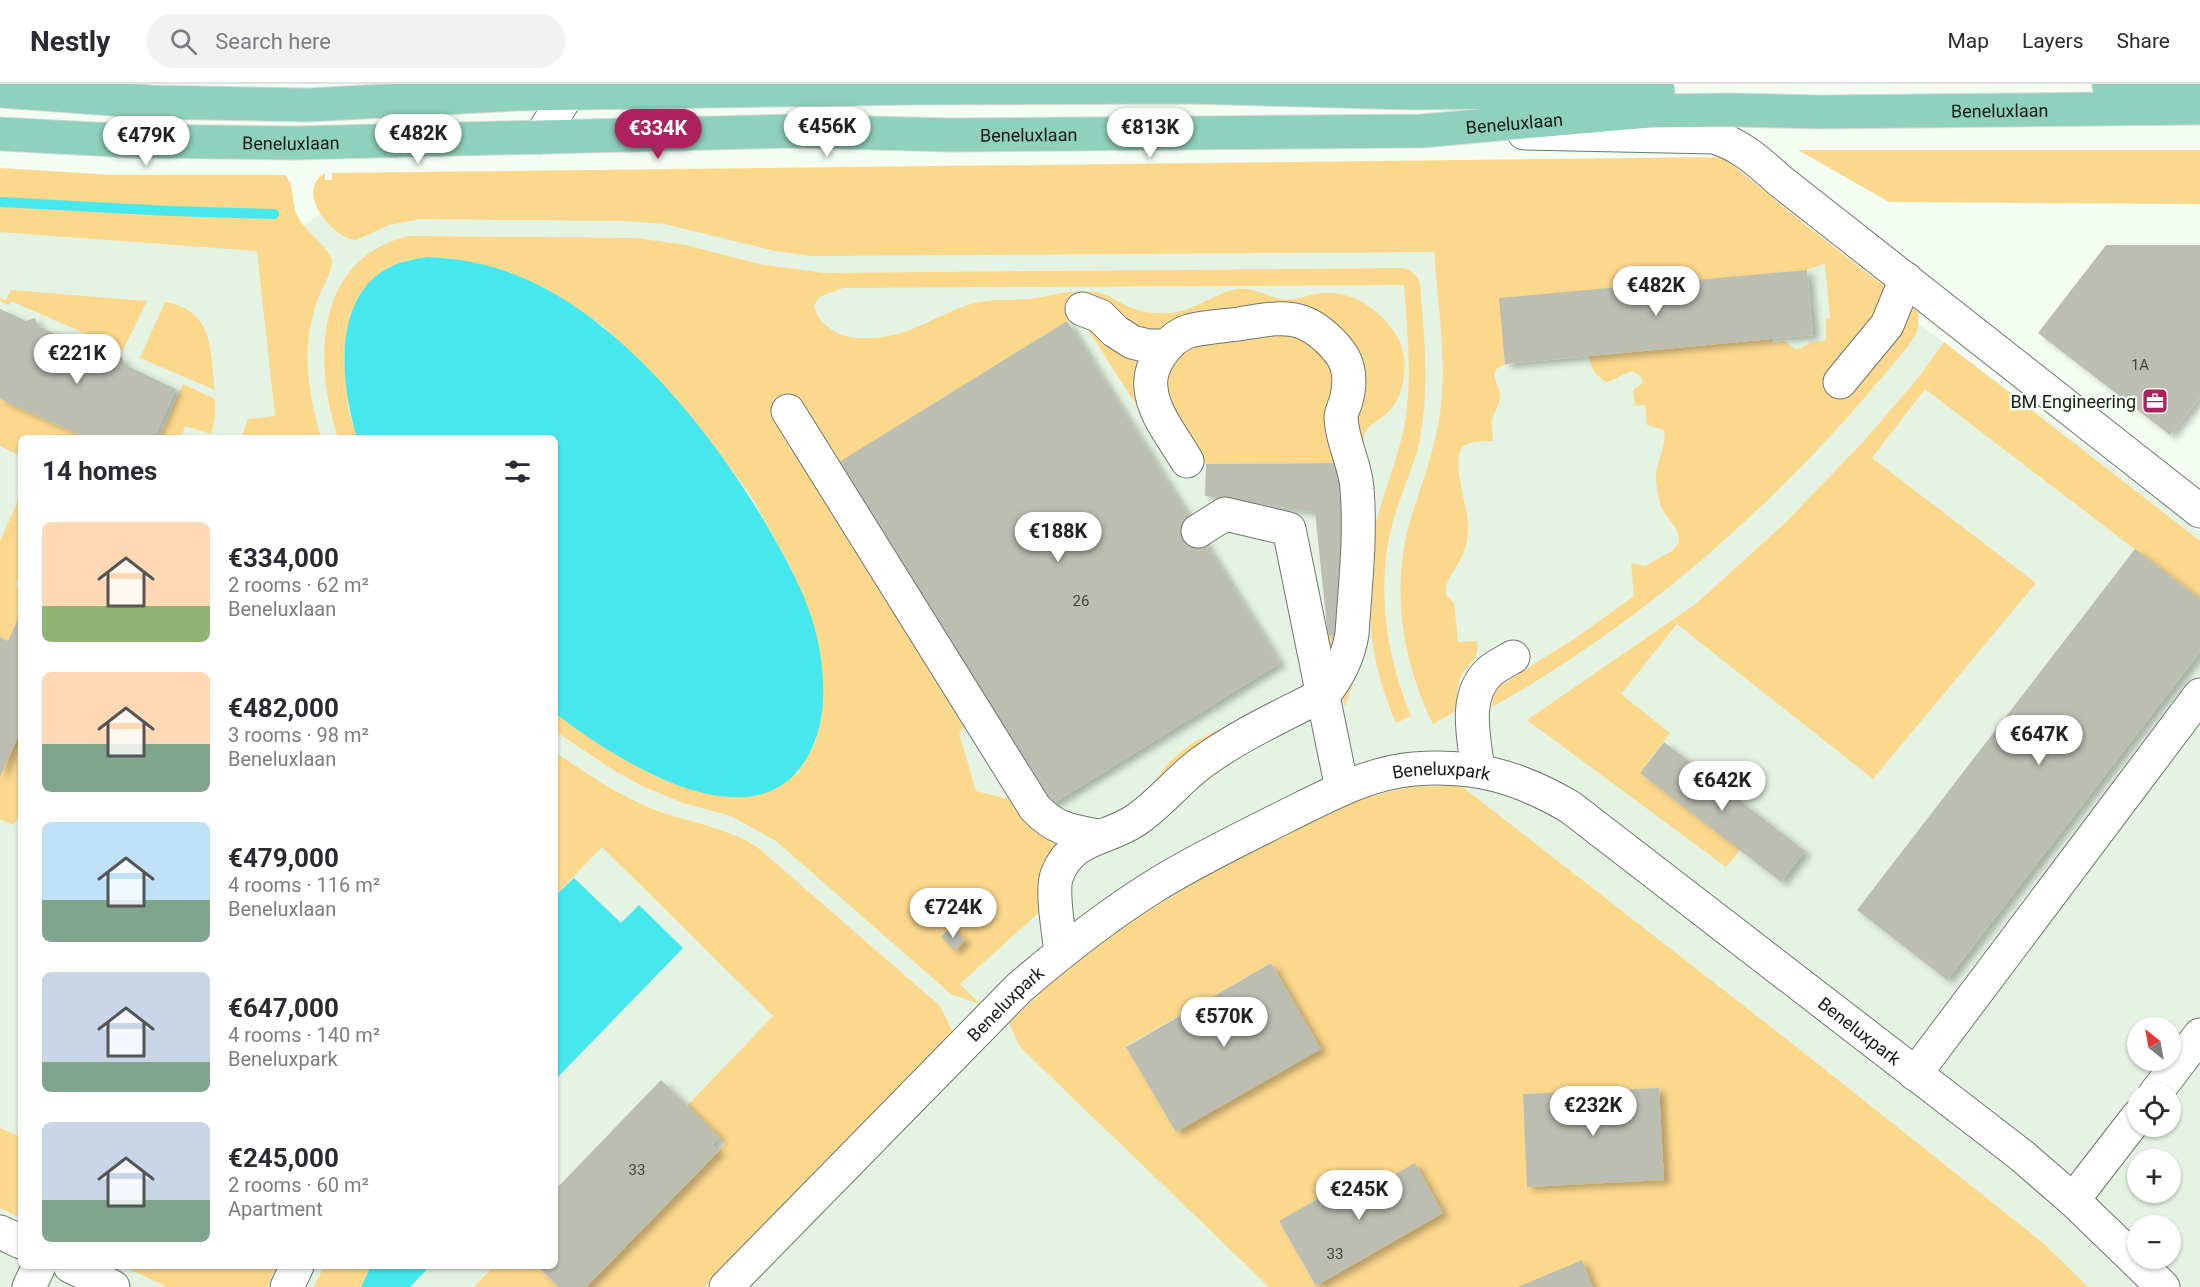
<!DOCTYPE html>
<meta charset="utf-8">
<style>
:root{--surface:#fff;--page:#f2f2f3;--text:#2b2b33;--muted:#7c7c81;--line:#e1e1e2;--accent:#ad215f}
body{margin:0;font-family:Roboto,sans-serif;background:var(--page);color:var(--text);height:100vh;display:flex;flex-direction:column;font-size:22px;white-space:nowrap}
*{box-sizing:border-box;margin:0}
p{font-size:20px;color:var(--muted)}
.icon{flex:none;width:33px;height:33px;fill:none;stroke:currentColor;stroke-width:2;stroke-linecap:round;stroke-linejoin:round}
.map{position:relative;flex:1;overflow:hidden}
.side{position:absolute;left:18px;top:351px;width:540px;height:834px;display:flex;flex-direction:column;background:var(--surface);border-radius:9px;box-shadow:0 2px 4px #0004}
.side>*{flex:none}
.needle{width:39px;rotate:329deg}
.tools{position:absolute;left:2127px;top:933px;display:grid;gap:12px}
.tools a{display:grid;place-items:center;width:54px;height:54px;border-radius:50%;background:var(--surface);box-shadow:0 2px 4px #0004;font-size:30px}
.price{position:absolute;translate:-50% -51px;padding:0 14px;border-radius:21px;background:#fff;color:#222;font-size:20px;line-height:39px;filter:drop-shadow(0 2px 3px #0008)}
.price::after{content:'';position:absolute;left:50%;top:36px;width:18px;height:14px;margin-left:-9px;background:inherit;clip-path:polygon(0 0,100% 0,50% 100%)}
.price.on{background:var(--accent);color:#fff}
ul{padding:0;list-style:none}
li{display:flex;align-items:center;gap:18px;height:150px;padding:0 24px}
li span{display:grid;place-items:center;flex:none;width:168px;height:120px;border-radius:9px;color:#555}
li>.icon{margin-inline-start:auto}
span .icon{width:72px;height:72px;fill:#fffc;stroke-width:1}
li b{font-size:26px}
h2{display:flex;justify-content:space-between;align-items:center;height:72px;padding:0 24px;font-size:26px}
header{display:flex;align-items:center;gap:36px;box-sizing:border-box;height:84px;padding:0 30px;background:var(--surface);border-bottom:2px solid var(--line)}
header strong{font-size:28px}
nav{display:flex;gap:33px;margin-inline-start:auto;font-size:21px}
.search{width:420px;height:54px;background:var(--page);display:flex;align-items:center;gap:15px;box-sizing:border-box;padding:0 21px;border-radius:33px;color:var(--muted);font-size:22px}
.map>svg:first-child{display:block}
.built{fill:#e4f3e2;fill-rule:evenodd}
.green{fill:#fcd88d;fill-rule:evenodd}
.water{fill:#46e8ed}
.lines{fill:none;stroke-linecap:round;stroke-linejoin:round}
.stream{stroke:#46e8ed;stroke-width:10}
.building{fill:#bcbeb1;filter:url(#shadow)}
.minor-casing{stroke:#6e776d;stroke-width:35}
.major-casing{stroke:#dadbda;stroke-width:35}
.minor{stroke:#fff;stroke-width:33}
.major{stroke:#8fd1bd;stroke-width:33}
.labels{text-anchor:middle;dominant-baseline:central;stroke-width:4.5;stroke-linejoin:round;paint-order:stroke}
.number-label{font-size:15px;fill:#42443e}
.street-label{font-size:18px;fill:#191c18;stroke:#f3fdf2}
.poi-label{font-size:18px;fill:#191c18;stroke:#f3fdf2;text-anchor:end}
</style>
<header>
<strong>Nestly</strong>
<div class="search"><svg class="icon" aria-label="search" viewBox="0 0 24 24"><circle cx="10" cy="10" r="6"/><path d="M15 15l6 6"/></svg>Search here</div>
<nav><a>Map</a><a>Layers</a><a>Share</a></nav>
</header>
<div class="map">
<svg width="2200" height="1203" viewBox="0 0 2200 1203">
<defs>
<filter id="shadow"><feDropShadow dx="6" dy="4" stdDeviation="3" flood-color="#0004"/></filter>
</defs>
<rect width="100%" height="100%" fill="#f3fdf2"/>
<path class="built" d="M1744 105 1911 234 2200 448V1203H0V126L297 146 325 127ZM21 354H555V1182H21ZM2138 944H2170V976H2138ZM2138 1010H2170V1042H2138ZM2138 1076H2170V1108H2138ZM2138 1142H2170V1174H2138Z"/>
<path class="green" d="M1798 66H2200V120L1889 118Z
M1723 73 1807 142 1919 229C1918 234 1919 241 1917 247 1915 257 1871 306 1861 318 1757 437 1630 546 1492 623L1494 608 1498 603 1577 553 1634 512 1631 479 1645 482 1672 467 1679 458C1679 443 1672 441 1665 430 1659 421 1657 407 1656 397 1655 379 1667 364 1664 346L1647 341 1645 321 1635 322 1633 306 1643 299 1641 293 1633 287C1623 289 1617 296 1606 298 1596 291 1590 285 1589 272L1772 255V259L1784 257 1795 265C1803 264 1806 261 1813 258 1817 257 1822 258 1826 256V235L1830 234 1825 180 1498 283C1490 293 1499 300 1500 310 1501 320 1492 329 1492 338 1491 344 1493 351 1493 357 1485 358 1468 356 1462 364 1451 378 1468 423 1468 442 1468 455 1466 466 1459 478 1452 490 1445 496 1446 511L1454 519 1458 558 1477 557C1481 579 1464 579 1459 598 1456 607 1457 617 1458 626L1433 640C1403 578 1391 509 1409 441 1419 406 1433 373 1439 336 1448 281 1438 223 1434 168L811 172 775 167 665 140 625 137 420 135 389 141 356 156C334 155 293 108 325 89V96H332V89Z
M0 84 113 91H285C295 102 291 118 297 131 305 149 325 158 332 176 332 190 320 206 316 220 301 268 308 307 321 354H241L248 335 275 332 257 167 0 148Z
M409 152 636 154 686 161 759 180 824 189 1404 184C1413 187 1417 191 1420 200 1424 251 1430 302 1420 354 1414 385 1398 414 1391 445 1376 509 1387 573 1411 632L1396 639C1375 588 1368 552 1370 497 1370 477 1371 457 1376 438 1386 402 1400 369 1406 333 1412 289 1407 245 1404 201L843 204 819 213 814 222C818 236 825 242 837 249 847 254 861 255 872 254 916 252 939 227 979 218 995 215 1011 217 1028 215 1051 212 1072 205 1096 208 1107 210 1118 218 1129 223 1143 229 1162 231 1178 228 1199 223 1216 209 1237 205 1254 203 1266 212 1281 215 1296 218 1311 209 1326 209 1355 207 1386 230 1399 256 1409 277 1405 312 1388 328 1381 336 1370 339 1365 349 1361 357 1368 379 1369 389L1358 583 1345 623 1328 552 1339 550 1341 379 1174 380 1089 247 1074 237H1067L837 380 984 618 959 649 976 707 1060 728 1105 737 1136 722 1170 677 1191 660 1215 647 1250 635 1257 659 1148 742 1084 771 1066 808 1036 831 960 900 980 920 951 910 776 757 731 732 683 719 642 702 615 687 555 647V629L603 663 656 693 710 710 733 713 751 712 798 689 816 657 823 609 807 521 790 482 751 412 701 345 652 289 603 242 547 205 523 194 502 186 449 174 428 173 408 176 391 182 377 191 350 230 344 269 348 324 357 354H338C313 278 314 174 409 152Z
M11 206 147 217 123 266 11 217 9 221 0 217V214L6 216Z
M165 218C215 227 210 266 215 306L140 274Z
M1944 258 2200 457V515L1925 305 1872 374 2036 499 1873 695 1677 540 1621 610 1670 649 1640 689 1740 766 1726 783 1527 636 1697 519 1786 438 1864 357 1918 294Z
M183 300 215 315V334L211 350 185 342 181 354H159Z
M0 315 87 354H21V372L0 362Z
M21 410V489L15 502 21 505V528L8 557 0 553V457Z
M17 655 21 657V727L14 741 0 735V693Z
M555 668C584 688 615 709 648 723 683 738 725 742 757 763L940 922 953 948 704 1203H586L725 1060 687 1022 773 932 602 763 555 812Z
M1460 701 1789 957 2043 1159 2088 1203H1269L1020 963 1009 939 1059 891 1124 842 1200 795 1281 752 1364 714 1410 703ZM1271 879 1291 914 1126 963V962ZM1659 1004 1660 1032 1524 1037 1523 1010ZM1361 1090 1369 1104 1360 1110 1441 1126 1443 1128 1316 1202 1279 1137Z
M0 1044 21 1053V1130L19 1133 0 1124Z
M123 1182H277L267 1203H167Z
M324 1182H371L361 1203H314Z
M494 1182H537L559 1203H474Z"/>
<path class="water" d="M427 173C469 174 509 185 546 205 639 255 723 363 774 454 791 484 808 516 816 549 825 586 828 632 811 666 761 771 614 675 555 629V354H357C341 302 330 211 392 182 403 177 415 175 427 173Z
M574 794 621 839 639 821 683 864 555 996V812Z
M371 1182H430L410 1203H361Z"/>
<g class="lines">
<path class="stream" d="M0 118 170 127 274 130"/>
</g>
<path class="building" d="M2106 161H2200V313L2170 351 2038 249Z
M1807 186 1813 251 1505 280 1499 214Z
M0 225 26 237 35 234 38 242 113 276 122 273 125 281 176 305 154 354H87L0 315Z
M1067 237 1280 579 1049 722 836 380Z
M1341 379 1339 551 1328 552 1315 428 1205 412 1206 380Z
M2135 465 2200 515V568L1947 896 1857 826Z
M21 528V646L0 693V553L8 557Z
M1664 658 1805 767 1781 798 1640 689Z
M951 843 965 856 955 867 941 853Z
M1271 879 1321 965 1176 1048 1126 963Z
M661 996 720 1053 712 1061 719 1067 586 1203H559L537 1182H555V1106Z
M1659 1004 1664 1096 1527 1103 1523 1010Z
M1415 1079 1443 1129 1316 1202 1279 1137 1361 1090 1369 1105Z
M1582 1176 1593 1203H1518Z"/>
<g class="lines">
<defs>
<g id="minor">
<path d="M1524 49 1714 53C1741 61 1759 78 1779 96L2200 427"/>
<path d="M540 53 568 10V0"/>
<path d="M1082 225 1100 232 1115 247 1132 258 1148 262H1167"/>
<path d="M1840 298 1887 241 1906 195"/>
<path d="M788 327 1035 724C1055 745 1070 747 1098 752"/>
<path d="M1198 447 1225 430 1289 445 1342 705"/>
<path d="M1478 686C1474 654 1463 613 1489 588 1496 582 1506 577 1513 573"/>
<path d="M1061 868C1059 850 1051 806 1057 791 1072 752 1107 756 1136 736 1160 720 1178 696 1201 679 1239 651 1282 632 1324 610 1339 592 1348 574 1352 550 1355 503 1361 453 1357 405 1356 381 1342 359 1341 334 1341 329 1344 323 1346 317 1350 302 1351 287 1343 273 1334 259 1318 244 1302 238 1282 231 1259 237 1239 240 1223 242 1205 243 1189 247 1168 254 1148 282 1151 304 1153 330 1174 354 1187 377"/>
<path d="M1915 990 2200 611"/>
<path d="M2155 1010 2200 951"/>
<path d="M2073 1116 2138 1032"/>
<path d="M0 1148 21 1158"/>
<path d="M70 1182 113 1203"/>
<path d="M29 1203 39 1182"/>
<path d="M287 1203 297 1182"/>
<path id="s1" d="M726 1203 1019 904C1061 868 1105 833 1153 803 1196 776 1241 755 1286 732 1327 712 1367 689 1414 685 1473 680 1519 693 1570 723L2021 1071 2073 1116 2163 1203"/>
</g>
<g id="major">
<path d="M2109 2 2200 1"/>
<path d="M0 7 152 18 307 21 519 10 918 4 1189 3 1411 9 1658 7"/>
<path id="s2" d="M0 50 133 57 294 59 795 47 951 51 1421 47 1649 27 1729 26 1821 28 2200 24"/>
</g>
</defs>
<use href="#minor" class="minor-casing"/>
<use href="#major" class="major-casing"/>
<use href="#minor" class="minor"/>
<use href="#major" class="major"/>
</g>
<defs>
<symbol id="office-square" viewBox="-11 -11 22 22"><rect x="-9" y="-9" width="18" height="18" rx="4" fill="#ad215f" stroke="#f3fdf2"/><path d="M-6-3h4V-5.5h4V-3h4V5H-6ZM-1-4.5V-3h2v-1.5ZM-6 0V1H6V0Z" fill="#fff"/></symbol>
</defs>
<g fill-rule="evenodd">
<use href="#office-square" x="2140" y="302" width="30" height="30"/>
</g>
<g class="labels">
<g class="number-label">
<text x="2140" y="281">1A</text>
<text x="1081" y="517">26</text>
<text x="637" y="1086">33</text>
<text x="1335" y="1170">33</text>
</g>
<g class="street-label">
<text stroke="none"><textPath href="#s2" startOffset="2001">Beneluxlaan</textPath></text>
<text stroke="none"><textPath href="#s2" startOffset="1515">Beneluxlaan</textPath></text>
<text stroke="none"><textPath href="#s2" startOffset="1029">Beneluxlaan</textPath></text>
<text stroke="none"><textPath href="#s2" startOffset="291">Beneluxlaan</textPath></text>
<text stroke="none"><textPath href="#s1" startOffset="902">Beneluxpark</textPath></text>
<text stroke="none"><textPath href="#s1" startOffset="398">Beneluxpark</textPath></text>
<text stroke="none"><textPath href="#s1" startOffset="1404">Beneluxpark</textPath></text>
</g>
<g class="poi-label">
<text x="2136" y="317">BM Engineering</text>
</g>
</g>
</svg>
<div class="tools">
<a><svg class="needle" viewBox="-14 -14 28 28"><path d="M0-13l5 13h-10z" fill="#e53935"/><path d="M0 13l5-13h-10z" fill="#7c7c81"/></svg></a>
<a><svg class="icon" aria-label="locate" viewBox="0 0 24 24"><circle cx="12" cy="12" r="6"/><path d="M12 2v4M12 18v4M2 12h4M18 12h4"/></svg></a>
<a>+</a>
<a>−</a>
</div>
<b class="price" style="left:827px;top:74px">€456K</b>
<b class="price" style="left:1150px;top:75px">€813K</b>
<b class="price on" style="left:658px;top:76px">€334K</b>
<b class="price" style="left:418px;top:81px">€482K</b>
<b class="price" style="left:146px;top:83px">€479K</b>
<b class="price" style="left:1656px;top:233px">€482K</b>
<b class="price" style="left:77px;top:301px">€221K</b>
<b class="price" style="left:1058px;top:479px">€188K</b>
<b class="price" style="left:2039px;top:682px">€647K</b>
<b class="price" style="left:1722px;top:728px">€642K</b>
<b class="price" style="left:953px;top:855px">€724K</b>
<b class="price" style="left:1224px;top:964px">€570K</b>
<b class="price" style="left:1593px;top:1053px">€232K</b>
<b class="price" style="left:1359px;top:1137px">€245K</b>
<section class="side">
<h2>14 homes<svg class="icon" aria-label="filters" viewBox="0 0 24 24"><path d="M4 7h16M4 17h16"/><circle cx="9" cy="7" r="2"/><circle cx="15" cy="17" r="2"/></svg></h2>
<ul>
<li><span style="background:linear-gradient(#ffd9b3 70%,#8fb573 0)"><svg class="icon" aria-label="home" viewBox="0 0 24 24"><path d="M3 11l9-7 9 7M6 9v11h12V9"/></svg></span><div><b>€334,000</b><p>2 rooms · 62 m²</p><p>Beneluxlaan</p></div></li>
<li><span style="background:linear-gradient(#ffd9b3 60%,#7fa58c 0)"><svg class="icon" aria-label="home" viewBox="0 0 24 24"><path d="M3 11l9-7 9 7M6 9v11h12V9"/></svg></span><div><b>€482,000</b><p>3 rooms · 98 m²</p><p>Beneluxlaan</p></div></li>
<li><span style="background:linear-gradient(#bfe0f5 65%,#7fa58c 0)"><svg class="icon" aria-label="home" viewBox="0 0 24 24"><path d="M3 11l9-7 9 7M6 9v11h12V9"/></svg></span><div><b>€479,000</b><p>4 rooms · 116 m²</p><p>Beneluxlaan</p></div></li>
<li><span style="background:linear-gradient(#c9d6e8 75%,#7fa58c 0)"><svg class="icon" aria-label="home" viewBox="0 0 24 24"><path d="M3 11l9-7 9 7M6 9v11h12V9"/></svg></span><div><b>€647,000</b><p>4 rooms · 140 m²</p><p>Beneluxpark</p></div></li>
<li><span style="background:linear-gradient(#c9d6e8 65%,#7fa58c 0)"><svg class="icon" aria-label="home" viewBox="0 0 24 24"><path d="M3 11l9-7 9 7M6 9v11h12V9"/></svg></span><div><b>€245,000</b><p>2 rooms · 60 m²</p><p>Apartment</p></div></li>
</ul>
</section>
</div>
